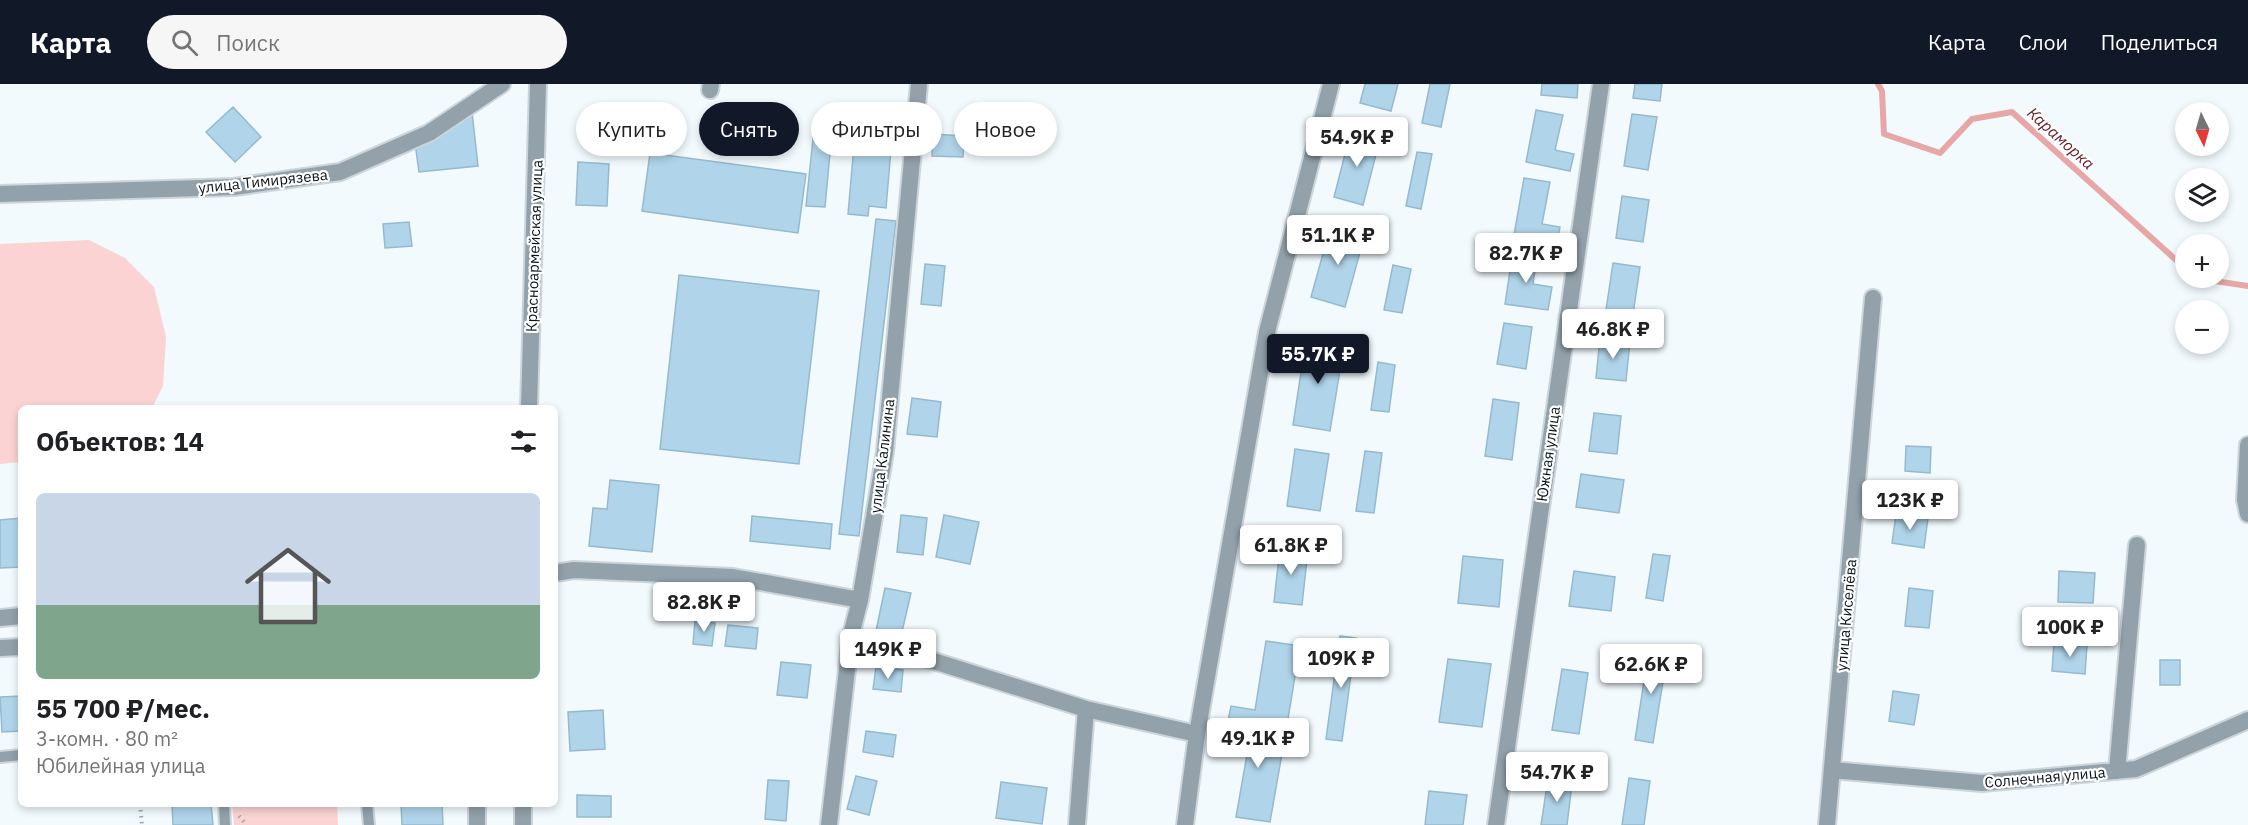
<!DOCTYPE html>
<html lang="ru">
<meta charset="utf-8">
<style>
:root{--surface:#fff;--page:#f6f6f6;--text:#202124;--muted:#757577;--accent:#111827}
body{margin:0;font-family:"IBM Plex Sans",sans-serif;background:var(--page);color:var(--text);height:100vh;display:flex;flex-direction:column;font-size:22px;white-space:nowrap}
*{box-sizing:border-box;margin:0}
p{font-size:20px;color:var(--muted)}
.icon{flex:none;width:33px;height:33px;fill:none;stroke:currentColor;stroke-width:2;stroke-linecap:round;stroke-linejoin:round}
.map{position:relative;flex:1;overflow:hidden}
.panel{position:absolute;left:18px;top:321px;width:540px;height:402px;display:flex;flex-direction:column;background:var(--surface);border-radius:9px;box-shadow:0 3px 9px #0003}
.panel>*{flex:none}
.banner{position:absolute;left:576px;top:18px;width:570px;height:54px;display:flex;gap:12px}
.needle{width:39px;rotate:175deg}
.fabs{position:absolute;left:2175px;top:18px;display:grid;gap:12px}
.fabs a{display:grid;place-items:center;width:54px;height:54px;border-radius:50%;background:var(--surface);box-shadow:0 3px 9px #0003;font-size:30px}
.price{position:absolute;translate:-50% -51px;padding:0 14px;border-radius:6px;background:#fff;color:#222;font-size:20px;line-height:39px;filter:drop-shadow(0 2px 3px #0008)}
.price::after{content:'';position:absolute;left:50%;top:36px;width:18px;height:14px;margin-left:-9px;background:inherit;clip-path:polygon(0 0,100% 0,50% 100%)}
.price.on{background:var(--accent);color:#fff}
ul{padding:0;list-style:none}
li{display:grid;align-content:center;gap:12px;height:318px;padding:0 18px}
li span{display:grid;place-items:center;height:186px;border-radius:9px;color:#555}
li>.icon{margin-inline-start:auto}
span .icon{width:108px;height:108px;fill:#fffc;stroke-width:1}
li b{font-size:26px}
h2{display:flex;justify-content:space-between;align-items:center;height:72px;padding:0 18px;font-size:26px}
.tag{padding:0 21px;border-radius:27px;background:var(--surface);box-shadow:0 3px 9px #0003;font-size:21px;line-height:54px}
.tag.on{background:var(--accent);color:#fff}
header{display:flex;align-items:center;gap:36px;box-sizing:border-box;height:84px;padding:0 30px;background:var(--accent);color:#fff}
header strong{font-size:28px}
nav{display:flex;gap:33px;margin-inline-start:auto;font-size:21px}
.search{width:420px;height:54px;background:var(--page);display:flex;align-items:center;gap:15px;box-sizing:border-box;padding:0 21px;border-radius:33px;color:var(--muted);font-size:22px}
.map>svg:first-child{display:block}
.green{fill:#fbd3d2}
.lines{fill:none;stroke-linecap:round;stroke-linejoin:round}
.stream{stroke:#e7a7a7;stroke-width:6}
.building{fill:#b0d4e9;stroke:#96b9cd;stroke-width:1.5}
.service-casing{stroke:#ccd5da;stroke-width:14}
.pedestrian-casing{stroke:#ccd5da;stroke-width:20}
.minor-casing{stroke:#ccd5da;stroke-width:20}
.tertiary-casing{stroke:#ccd5da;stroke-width:20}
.path{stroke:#9ea7ad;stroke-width:4;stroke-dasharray:1.5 4.5;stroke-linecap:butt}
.service{stroke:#92a1aa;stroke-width:10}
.pedestrian{stroke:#92a1aa;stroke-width:16}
.minor{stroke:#92a1aa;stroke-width:16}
.tertiary{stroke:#92a1aa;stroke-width:16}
.labels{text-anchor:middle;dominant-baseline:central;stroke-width:4.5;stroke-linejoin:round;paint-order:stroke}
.street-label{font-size:15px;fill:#07141b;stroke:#fff}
.water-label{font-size:16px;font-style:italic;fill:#6b2027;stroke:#fff}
</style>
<header>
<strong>Карта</strong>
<div class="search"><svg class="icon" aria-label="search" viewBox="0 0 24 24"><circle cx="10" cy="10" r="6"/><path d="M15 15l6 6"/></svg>Поиск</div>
<nav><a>Карта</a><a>Слои</a><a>Поделиться</a></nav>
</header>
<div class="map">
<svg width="2248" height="741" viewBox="0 0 2248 741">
<rect width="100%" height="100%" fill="#f2fafe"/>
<path class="green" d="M89 156 125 174 154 203 166 253 163 302 152 324H21V378L0 380V160Z
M232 720H337L338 741H234Z"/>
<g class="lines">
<path class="stream" d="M1878 0 1882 7 1884 50 1940 69 1972 35 2012 28 2186 185
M2195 194 2248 202"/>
</g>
<path class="building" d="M1365 0H1398L1391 27 1360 19Z
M1430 0H1450L1441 43 1422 39Z
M1542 0H1578L1577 14 1541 11Z
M1635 0H1662L1660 17 1633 14Z
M233 23 261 53 235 78 206 48Z
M1536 26 1563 31 1555 66 1574 70 1570 87 1526 78Z
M472 28 478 82 419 88 415 59Z
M1632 30 1657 33 1648 86 1624 82Z
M815 35 833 37 825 123 806 122Z
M856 39 893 42 886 124 869 122 868 132 848 130Z
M1351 47 1380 55 1363 121 1334 113Z
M933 50 964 52 963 73 932 72Z
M1417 68 1432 70 1421 125 1406 122Z
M650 69 806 90 798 149 642 127Z
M578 78 609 80 607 122 576 121Z
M1524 94 1550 98 1542 140 1560 143 1557 158 1514 151Z
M1622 112 1649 116 1643 158 1616 154Z
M876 135 896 137 859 452 839 450Z
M409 138 412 162 385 164 383 140Z
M1331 141 1365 150 1345 223 1311 213Z
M1513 167 1537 171 1533 200 1552 203 1548 226 1505 220Z
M1613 179 1640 183 1633 230 1606 226Z
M925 180 945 182 941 222 921 220Z
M1393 181 1411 185 1402 229 1384 226Z
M679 191 819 207 799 380 660 365Z
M1504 239 1532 243 1526 285 1497 280Z
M1600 254 1630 257 1626 297 1596 294Z
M1306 256 1344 262 1330 347 1293 341Z
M1378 278 1395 281 1389 328 1371 326Z
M912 314 941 318 937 353 907 350Z
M1493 315 1519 319 1512 376 1485 372Z
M1594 329 1621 332 1617 370 1589 367Z
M1906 362 1931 363 1930 389 1905 387Z
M1295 365 1329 370 1320 427 1287 422Z
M1365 367 1382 369 1374 429 1356 427Z
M1581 390 1624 396 1619 429 1576 423Z
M610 396 659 401 652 468 589 462 593 424 607 425Z
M1896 430 1928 434 1924 464 1892 459Z
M901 431 927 434 923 471 897 468Z
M944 431 979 438 970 480 936 473Z
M752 432 832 440 830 465 750 457Z
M21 434V483L0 484V436Z
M1280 463 1308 466 1302 521 1274 518Z
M1653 470 1670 472 1663 517 1646 514Z
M1463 472 1503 476 1499 523 1458 519Z
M1574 487 1615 493 1611 527 1569 522Z
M2059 487 2095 489 2093 519 2058 518Z
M885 504 911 509 901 552 876 547Z
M1909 504 1933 507 1929 544 1905 542Z
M695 537 715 539 712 562 693 560Z
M728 541 758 544 756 565 725 562Z
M1340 552 1356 554 1342 657 1326 655Z
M1266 557 1300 562 1286 647 1228 637 1231 622 1255 626Z
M2054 558 2087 561 2085 590 2052 587Z
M1649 564 1668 567 1653 659 1635 656Z
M1448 575 1491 580 1482 643 1439 638Z
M2160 576H2180V601H2160Z
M781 578 811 581 807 614 777 611Z
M876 583 903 586 901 608 873 605Z
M1562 585 1588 589 1579 650 1552 646Z
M1893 607 1919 611 1914 641 1889 637Z
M21 612V647L2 648 0 613Z
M603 626 605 665 570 667 568 628Z
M1228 637 1286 647 1270 738 1236 733 1249 659 1225 655Z
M866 647 896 651 893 673 863 668Z
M856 692 877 697 869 731 847 725Z
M1629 694 1650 697 1644 741H1622Z
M1548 695 1572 699 1567 741H1541Z
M768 696 789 697 786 737 765 735Z
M1001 698 1047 704 1042 740 996 734Z
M1429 707 1467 711 1463 741H1425Z
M577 711 611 712V733H577Z
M172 720H211L213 741H173Z
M401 720H442L443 741H402Z"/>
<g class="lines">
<defs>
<path id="service" d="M0 673 21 671
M224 720 225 741
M367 720 369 741"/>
<path id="pedestrian" d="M0 564 21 563
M477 741V720"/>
<path id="minor" d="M710 6 711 0
M0 110 234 103 340 88 429 49 502 0
M2248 361 2245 416 2248 430
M555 489 574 486 733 493 860 516
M0 534 21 532
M851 551 1086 625 1197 650
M1832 686 1982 699 2136 685 2248 636
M2117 687 2137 461
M829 741 851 551 860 516 885 368 919 0
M1077 741 1086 625
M1185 741 1197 650 1267 248 1331 0
M1496 741 1601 0
M1827 741 1873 214"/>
<path id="tertiary" d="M529 324 538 0
M523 741V720"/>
</defs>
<use href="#service" class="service-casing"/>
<use href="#pedestrian" class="pedestrian-casing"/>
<use href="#minor" class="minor-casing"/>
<use href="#tertiary" class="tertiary-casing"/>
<path class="path" d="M140 720 142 741
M239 732 247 741"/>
<use href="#service" class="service"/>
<use href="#pedestrian" class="pedestrian"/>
<use href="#minor" class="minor"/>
<use href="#tertiary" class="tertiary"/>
</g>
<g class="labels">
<g class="street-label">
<text transform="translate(263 97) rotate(-6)">улица Тимирязева</text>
<text transform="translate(534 162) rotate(-88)">Красноармейская улица</text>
<text transform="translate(1548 370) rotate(-82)">Южная улица</text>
<text transform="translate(882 372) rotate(-83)">улица Калинина</text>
<text transform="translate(1846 531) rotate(-85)">улица Киселёва</text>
<text transform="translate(2045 693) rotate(-5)">Солнечная улица</text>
</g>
<g class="water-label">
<text transform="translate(2061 54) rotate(42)">Караморка</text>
</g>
</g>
</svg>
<div class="fabs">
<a><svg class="needle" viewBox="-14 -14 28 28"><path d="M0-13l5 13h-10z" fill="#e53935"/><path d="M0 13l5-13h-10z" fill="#757577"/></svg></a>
<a><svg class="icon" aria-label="layers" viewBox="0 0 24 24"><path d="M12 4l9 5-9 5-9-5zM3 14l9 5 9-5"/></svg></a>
<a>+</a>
<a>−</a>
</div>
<b class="price" style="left:1357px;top:84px">54.9K ₽</b>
<b class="price" style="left:1338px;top:182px">51.1K ₽</b>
<b class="price" style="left:1526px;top:200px">82.7K ₽</b>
<b class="price" style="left:1613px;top:276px">46.8K ₽</b>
<b class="price on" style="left:1318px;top:301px">55.7K ₽</b>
<b class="price" style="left:1910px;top:447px">123K ₽</b>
<b class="price" style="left:1291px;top:492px">61.8K ₽</b>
<b class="price" style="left:704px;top:549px">82.8K ₽</b>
<b class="price" style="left:2070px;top:574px">100K ₽</b>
<b class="price" style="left:888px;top:596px">149K ₽</b>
<b class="price" style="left:1341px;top:605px">109K ₽</b>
<b class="price" style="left:1651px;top:611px">62.6K ₽</b>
<b class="price" style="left:1258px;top:685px">49.1K ₽</b>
<b class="price" style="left:1557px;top:719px">54.7K ₽</b>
<div class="banner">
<a class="tag">Купить</a>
<a class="tag on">Снять</a>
<a class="tag">Фильтры</a>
<a class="tag">Новое</a>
</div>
<section class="panel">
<h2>Объектов: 14<svg class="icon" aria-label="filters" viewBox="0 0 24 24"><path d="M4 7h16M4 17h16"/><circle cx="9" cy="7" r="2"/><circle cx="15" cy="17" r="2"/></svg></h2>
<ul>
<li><span style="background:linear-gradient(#c9d6e8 60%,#7fa58c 0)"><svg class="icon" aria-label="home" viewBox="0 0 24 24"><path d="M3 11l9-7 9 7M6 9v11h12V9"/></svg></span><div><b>55 700 ₽/мес.</b><p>3-комн. · 80 m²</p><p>Юбилейная улица</p></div></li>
</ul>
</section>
</div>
